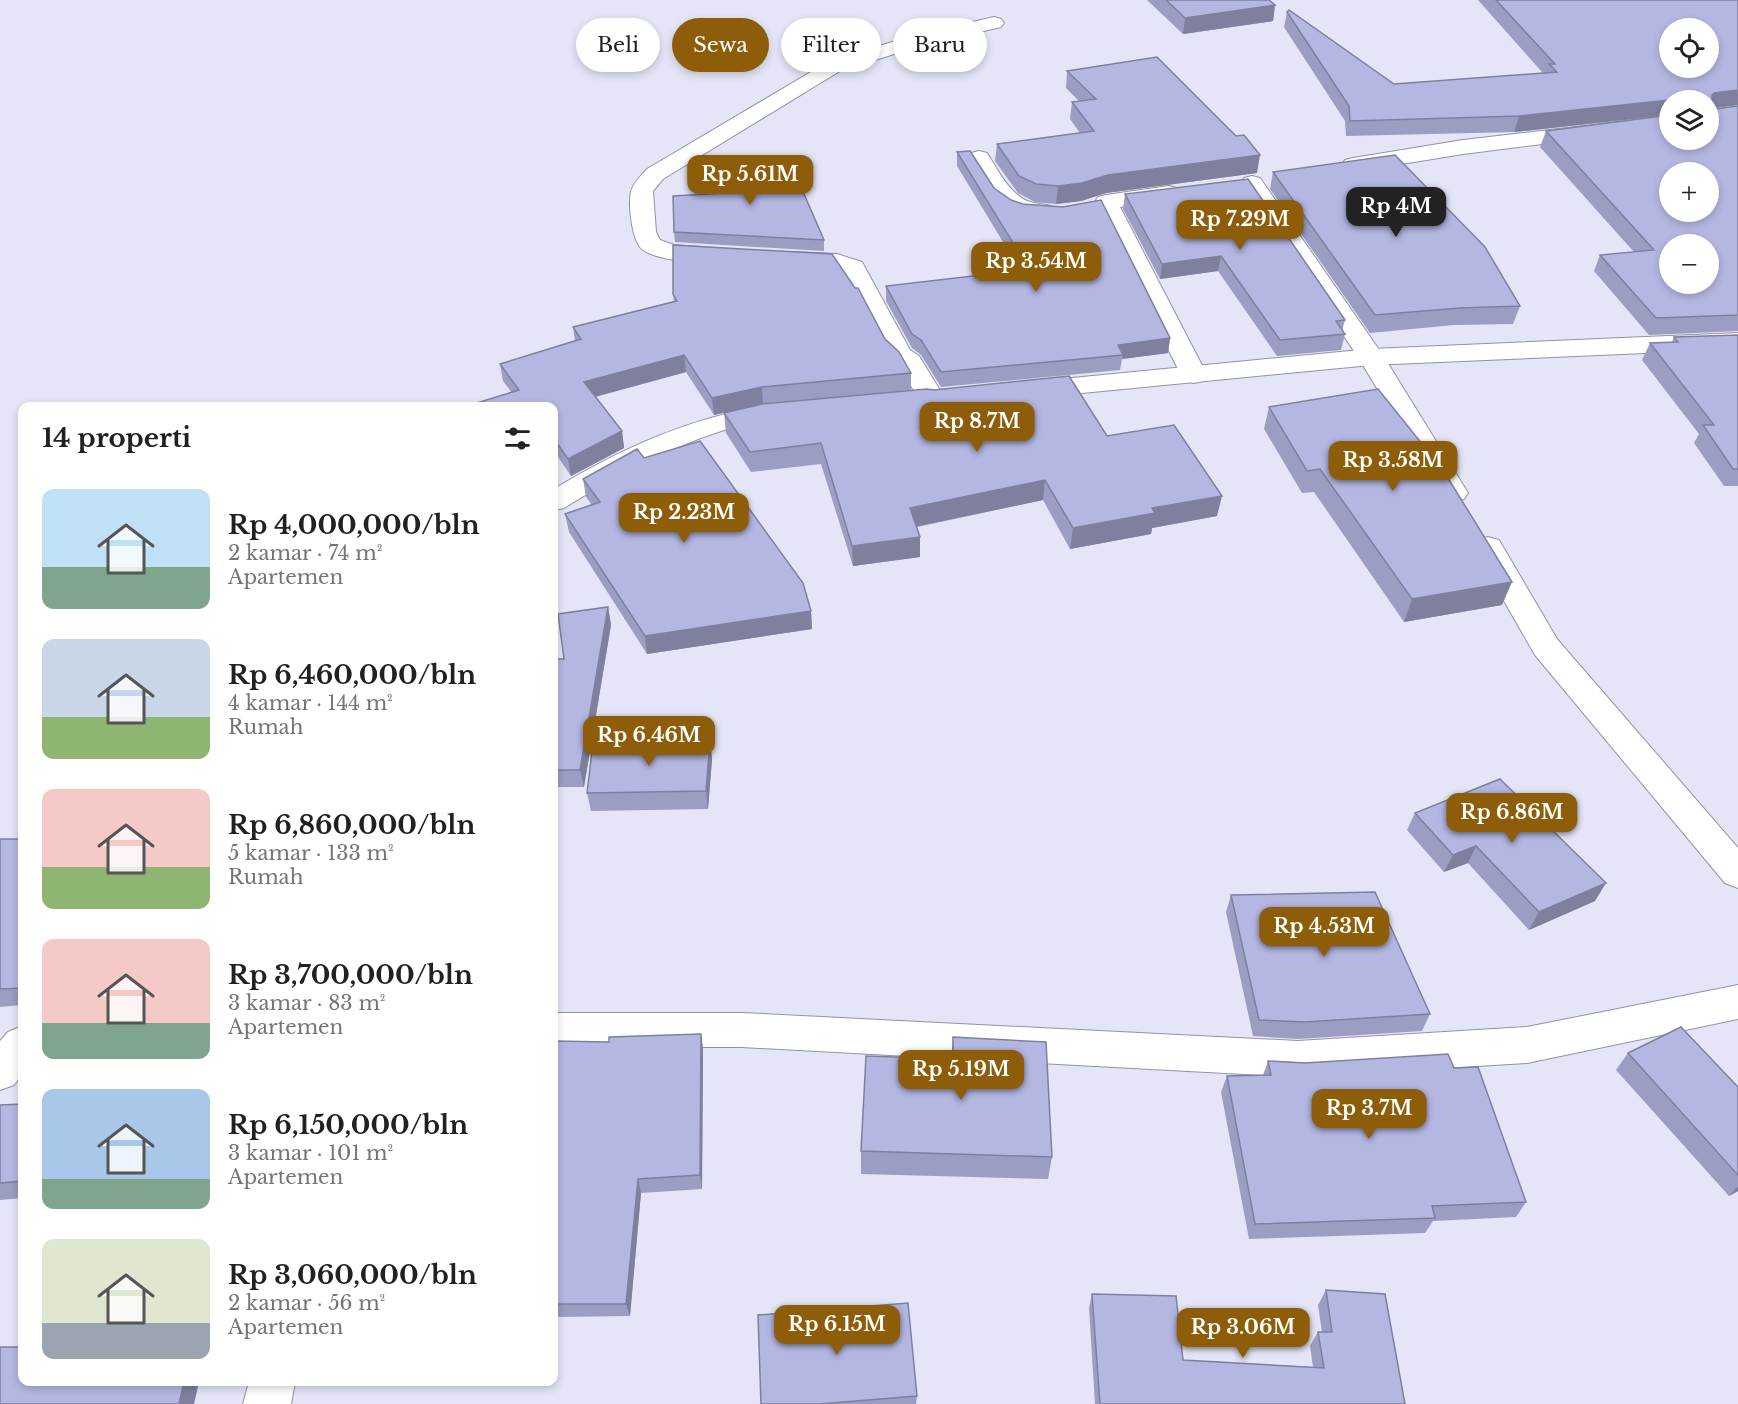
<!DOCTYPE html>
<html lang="id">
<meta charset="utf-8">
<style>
:root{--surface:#fff;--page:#f2f2f2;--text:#202124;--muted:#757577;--accent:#8e5d09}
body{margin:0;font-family:"Libre Baskerville",serif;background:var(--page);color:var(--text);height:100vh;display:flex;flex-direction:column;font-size:22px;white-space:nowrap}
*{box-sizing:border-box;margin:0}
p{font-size:20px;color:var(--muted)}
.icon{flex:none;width:33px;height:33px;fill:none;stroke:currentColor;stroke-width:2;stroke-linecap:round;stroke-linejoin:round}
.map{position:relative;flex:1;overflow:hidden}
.panel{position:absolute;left:18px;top:402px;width:540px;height:984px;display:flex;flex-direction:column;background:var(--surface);border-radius:12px;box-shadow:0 3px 9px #0003}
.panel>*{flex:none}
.top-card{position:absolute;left:576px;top:18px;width:570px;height:54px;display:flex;gap:12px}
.controls{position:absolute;left:1659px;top:18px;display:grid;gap:12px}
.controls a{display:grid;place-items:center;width:60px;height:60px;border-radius:50%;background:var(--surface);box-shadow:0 3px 9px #0003;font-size:30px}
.price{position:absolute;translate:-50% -51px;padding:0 14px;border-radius:12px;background:var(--accent);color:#fff;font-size:20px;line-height:39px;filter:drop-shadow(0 2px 3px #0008)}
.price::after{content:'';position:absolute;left:50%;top:36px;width:18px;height:14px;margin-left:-9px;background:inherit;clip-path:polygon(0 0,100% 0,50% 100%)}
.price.active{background:#222;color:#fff}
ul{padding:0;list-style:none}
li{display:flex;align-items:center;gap:18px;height:150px;padding:0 24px}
li span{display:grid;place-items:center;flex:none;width:168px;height:120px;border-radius:12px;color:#555}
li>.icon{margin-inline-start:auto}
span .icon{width:72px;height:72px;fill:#fffc;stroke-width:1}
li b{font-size:26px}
h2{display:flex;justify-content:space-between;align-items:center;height:72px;padding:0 24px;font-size:26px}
.chip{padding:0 21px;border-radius:27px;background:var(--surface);box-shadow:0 3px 9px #0003;font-size:21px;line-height:54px}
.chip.active{background:var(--accent);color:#fff}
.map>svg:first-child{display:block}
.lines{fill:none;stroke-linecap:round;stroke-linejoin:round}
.minor-casing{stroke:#9193a3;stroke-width:2}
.tertiary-casing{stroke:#9193a3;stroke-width:2}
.minor{fill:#fff;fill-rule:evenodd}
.tertiary{fill:#fff;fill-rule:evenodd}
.wall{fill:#9b9dc2}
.shaded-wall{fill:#7e809e}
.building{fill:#b4b7e2;stroke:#7e809e;stroke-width:1.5;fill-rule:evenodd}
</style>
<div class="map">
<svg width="1738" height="1404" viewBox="0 0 1738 1404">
<rect width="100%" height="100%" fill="#e4e5f7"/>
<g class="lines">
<defs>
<path id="minor" d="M994 17 1001 19 1004 23 1001 27 923 45 840 71 663 179 653 191 656 232 660 240 674 245 726 249 730 254 726 259C708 264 660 262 643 250 632 242 628 205 631 192 632 184 642 175 647 169L826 63 911 36Z
M1670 116V128L1463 154 1353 172 1345 170 1342 165 1345 160 1353 158 1463 140Z
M979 151 987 153C998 170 1008 192 1027 201 1035 204 1043 204 1051 206L1055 211 1051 216C1009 226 987 188 968 158L971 153Z
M1252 176 1260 178 1384 357 1468 493 1464 499 1454 502 1444 499 1358 357 1241 183 1244 178Z
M1169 186 1177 188 1180 193 1177 198 1120 207 1207 375 1203 381 1194 383 1185 381 1181 375 1095 202 1098 197 1106 195Z
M793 252 837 254 862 262 910 350 919 356 946 400 943 406 933 408 923 406 900 367 887 355 843 272 834 268 784 264 781 259 784 254Z
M1488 537 1499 540 1557 639 1738 848V888L1725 883 1535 655 1473 547 1477 540Z
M1738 985V1019L1527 1063 1298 1077 742 1047H554V1013H742L1298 1041 1527 1027Z
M22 1026V1074L14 1085 0 1090V1041L8 1032Z"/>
<path id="tertiary" d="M1738 333V349L1371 365 1031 398 1022 396 1018 390 1022 384 1031 382 1371 349Z
M770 405 780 407 784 413 780 419C760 424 740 425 721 431 665 449 614 477 564 508L554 510V489C622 448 691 417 770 405Z
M249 1382H295L291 1404H243Z"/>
</defs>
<use href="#minor" class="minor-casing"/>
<use href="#tertiary" class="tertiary-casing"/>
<use href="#minor" class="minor"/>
<use href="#tertiary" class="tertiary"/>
</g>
<path class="wall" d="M1147 0H1269L1275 5 1273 21 1183 34Z
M1478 0H1738V105L1713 108 1715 109 1738 106V331L1649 335 1594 271 1600 255 1634 252 1540 147 1546 131 1670 140 1708 100H1670V115L1514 132 1346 136 1345 121 1284 27 1287 12 1394 84 1543 73Z
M1067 71 1257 173 1106 193 1081 201 1056 204 1035 202 1018 193 995 161 997 144 1080 133 1070 119 1072 102 1079 101 1066 88Z
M957 152 994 188 1170 338 1168 353 1122 359 1120 370 941 387 921 355 912 348 886 301V286L1017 271V265L957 166Z
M715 170 824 240V251L675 242 674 232 720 193 715 181Z
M1273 172 1520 306 1513 324 1454 325 1370 333 1270 189Z
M1125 194 1345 320 1342 331 1345 334 1341 350 1277 356 1218 271 1160 279 1123 209Z
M673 294 885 339 911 373V390L763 404 714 415 686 372 595 397 622 431 624 448 571 476 554 451V406L512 393 503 381 500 364 575 341 573 327 674 301Z
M1738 335V486H1724L1694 443 1699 434 1642 360 1650 343 1672 342 1674 337Z
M1269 407 1502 605 1404 622 1314 492 1302 493 1264 429Z
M724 413 1107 436 1217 516 1152 528 1151 534 1070 549 1043 500 917 527 920 537V557L853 566 821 464 751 472 726 433Z
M644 458 811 611 812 629 647 654 569 532 565 514 592 505 586 497 583 479Z
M608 607 611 625 584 787H554V659H564Z
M710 741 712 759 708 809 591 811 587 793Z
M1415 813 1595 901 1529 930 1468 863 1444 872 1407 830Z
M0 839H22V1005L0 1007Z
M1231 895 1430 1014 1422 1031 1298 1039 1253 1036 1226 912Z
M701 1034 703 1049 702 1189 641 1193 630 1316 554 1317V1041L609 1042Z
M953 1037 1052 1157 1048 1179 861 1174V1151L951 1059Z
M1628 1053 1738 1087V1191L1729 1196 1616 1070Z
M1268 1061 1454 1068 1526 1202 1516 1217 1433 1221 1425 1233 1249 1239 1221 1092 1227 1076 1263 1075Z
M22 1104V1198L0 1200V1105Z
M1326 1290 1405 1404H1095L1089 1308 1092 1294 1183 1360 1313 1367 1310 1346 1318 1332H1322L1318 1305Z
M917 1396 916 1404H761Z"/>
<path class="shaded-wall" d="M1275 5 1273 21 1183 34 1185 18Z
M1738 90V105L1708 109 1712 95 1714 93Z
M1678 99 1677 100H1670V115L1514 132 1519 116Z
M1260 155 1257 173 1106 193 1081 201 1056 204 1058 186 1108 175Z
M1221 256 1218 271 1160 279 1162 264Z
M1170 338 1168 353 1122 359 1123 355 1118 345Z
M684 355 686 372 587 399 584 382Z
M762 387 763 404 714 415 712 398Z
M622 431 624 448 571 476 568 459Z
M1045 480 1043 500 909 528 910 508Z
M1222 496 1217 516 1152 528 1151 534 1070 549 1073 528 1152 508Z
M920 537V557L853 566 852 546Z
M1512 582 1502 605 1404 622 1412 599Z
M608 607 611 625 584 787 580 770Z
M811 611 812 629 647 654 645 636Z
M710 741 712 759 708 809 706 791Z
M1476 846 1468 863 1444 872 1453 855Z
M1606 883 1595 901 1529 930 1539 912Z
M701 1034 703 1049 702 1189 700 1175Z
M638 1179 641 1193 630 1316 626 1304Z
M1738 1186V1191L1729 1196Z
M184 1382H199L194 1404H179Z"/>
<path class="building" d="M1166 0H1269L1275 5 1185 18Z
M1496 0H1738V90L1714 93 1712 95V107L1715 109 1738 106V315L1656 318 1600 255 1654 250 1546 131 1670 115V140H1708V100H1678V99L1519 116 1350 121 1349 106 1287 12 1289 10 1394 84 1557 72 1549 64H1555ZM1670 28H1708V68H1670ZM1670 172H1708V212H1670ZM1670 244H1708V284H1670Z
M1157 57 1236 136 1244 135 1260 155 1108 175 1082 183 1058 186 1036 184 1019 176 997 144 1094 131 1072 102 1096 99 1067 71Z
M970 151 994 188 1011 200 1023 204 1063 207 1101 200 1170 338 1118 345 1123 355 941 372 921 340 912 334 886 286 1024 270 1018 260 1023 259 957 152Z
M1395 155 1485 247 1520 306 1460 308 1375 315 1273 172Z
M791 164 824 240 674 232 673 196 723 193 715 170Z
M1248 179 1345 320 1336 321 1345 334 1280 340 1221 256 1162 264 1125 194Z
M673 245 832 254 855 288H858L885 339 899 352 911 373 762 387 712 398 684 355 584 382 622 431 568 459 554 439V406H467L519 390 500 364 581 339 573 327 677 301 673 294Z
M1738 335V469H1733L1703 425H1714L1650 343 1678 342 1674 337Z
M1069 376 1107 436 1174 425 1222 496 1152 508 1155 513 1073 528 1045 480 910 508 920 537 852 546 821 443 750 452 724 413 762 404 927 389 934 390Z
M1378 389 1443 470 1512 582 1412 599 1320 469 1307 471 1269 407Z
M700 441 803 583 811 611 645 636 565 514 600 502 583 479 637 449 644 458Z
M608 607 580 770H554V659H564L558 614Z
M710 741 706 791 587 793 593 743Z
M1500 779 1606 883 1539 912 1476 846 1453 855 1415 813Z
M0 839H22V988L0 989Z
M1375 892 1430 1014 1305 1022 1259 1020 1231 895Z
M1681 1027 1738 1087V1175L1628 1053Z
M701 1034 700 1175 638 1179 626 1304H554V1041L609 1042V1037Z
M953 1037 1046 1042 1052 1157 861 1151 866 1056 953 1059Z
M1448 1054 1454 1068 1478 1067 1526 1202 1432 1206 1435 1218 1255 1224 1227 1076 1271 1075 1268 1061 1305 1063Z
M22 1104V1181L0 1183V1105Z
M1326 1290 1385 1294 1405 1404H1100L1092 1294 1176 1296 1183 1360 1324 1368 1318 1332H1332Z
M908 1303 917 1396 819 1404H761L758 1315Z
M0 1347H22V1382H184L179 1404H0Z"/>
</svg>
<div class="controls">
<a><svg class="icon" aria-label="locate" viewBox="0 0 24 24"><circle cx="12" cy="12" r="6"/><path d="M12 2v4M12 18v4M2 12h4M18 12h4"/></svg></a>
<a><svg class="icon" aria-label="layers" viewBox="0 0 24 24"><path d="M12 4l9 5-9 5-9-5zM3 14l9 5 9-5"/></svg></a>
<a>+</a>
<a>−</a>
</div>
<b class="price" style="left:750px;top:206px">Rp 5.61M</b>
<b class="price active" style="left:1396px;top:238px">Rp 4M</b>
<b class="price" style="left:1240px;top:251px">Rp 7.29M</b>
<b class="price" style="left:1036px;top:293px">Rp 3.54M</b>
<b class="price" style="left:977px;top:453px">Rp 8.7M</b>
<b class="price" style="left:1393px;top:492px">Rp 3.58M</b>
<b class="price" style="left:684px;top:544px">Rp 2.23M</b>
<b class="price" style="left:649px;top:767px">Rp 6.46M</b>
<b class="price" style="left:1512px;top:844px">Rp 6.86M</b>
<b class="price" style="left:1324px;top:958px">Rp 4.53M</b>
<b class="price" style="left:961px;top:1101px">Rp 5.19M</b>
<b class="price" style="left:1369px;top:1140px">Rp 3.7M</b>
<b class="price" style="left:837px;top:1356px">Rp 6.15M</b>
<b class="price" style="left:1243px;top:1359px">Rp 3.06M</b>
<div class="top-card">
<a class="chip">Beli</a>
<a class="chip active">Sewa</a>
<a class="chip">Filter</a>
<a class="chip">Baru</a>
</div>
<section class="panel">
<h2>14 properti<svg class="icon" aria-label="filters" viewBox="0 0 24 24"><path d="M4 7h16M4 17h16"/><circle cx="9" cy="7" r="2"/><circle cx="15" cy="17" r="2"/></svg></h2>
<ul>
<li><span style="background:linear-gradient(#bfe0f5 65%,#7fa58c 0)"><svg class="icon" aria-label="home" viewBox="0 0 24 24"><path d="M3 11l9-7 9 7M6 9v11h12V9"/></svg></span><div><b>Rp 4,000,000/bln</b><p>2 kamar · 74 m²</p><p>Apartemen</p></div></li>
<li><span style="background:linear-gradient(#c9d6e8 65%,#8fb573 0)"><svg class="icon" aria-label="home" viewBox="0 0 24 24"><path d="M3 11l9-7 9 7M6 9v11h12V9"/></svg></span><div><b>Rp 6,460,000/bln</b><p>4 kamar · 144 m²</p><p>Rumah</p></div></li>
<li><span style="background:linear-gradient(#f6c9c9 65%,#8fb573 0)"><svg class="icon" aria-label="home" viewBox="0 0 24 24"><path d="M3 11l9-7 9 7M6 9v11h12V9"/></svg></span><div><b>Rp 6,860,000/bln</b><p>5 kamar · 133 m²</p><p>Rumah</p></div></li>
<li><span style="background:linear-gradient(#f6c9c9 70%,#7fa58c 0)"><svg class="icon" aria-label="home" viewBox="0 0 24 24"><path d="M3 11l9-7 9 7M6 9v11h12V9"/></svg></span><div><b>Rp 3,700,000/bln</b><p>3 kamar · 83 m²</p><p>Apartemen</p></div></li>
<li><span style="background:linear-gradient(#a9c7e8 75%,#7fa58c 0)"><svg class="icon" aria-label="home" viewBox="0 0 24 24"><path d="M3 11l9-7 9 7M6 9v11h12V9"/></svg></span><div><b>Rp 6,150,000/bln</b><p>3 kamar · 101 m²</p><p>Apartemen</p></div></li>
<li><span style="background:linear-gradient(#dfe7d0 70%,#9aa5b1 0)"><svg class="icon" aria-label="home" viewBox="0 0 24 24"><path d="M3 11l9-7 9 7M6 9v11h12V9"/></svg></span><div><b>Rp 3,060,000/bln</b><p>2 kamar · 56 m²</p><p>Apartemen</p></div></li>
</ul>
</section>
</div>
